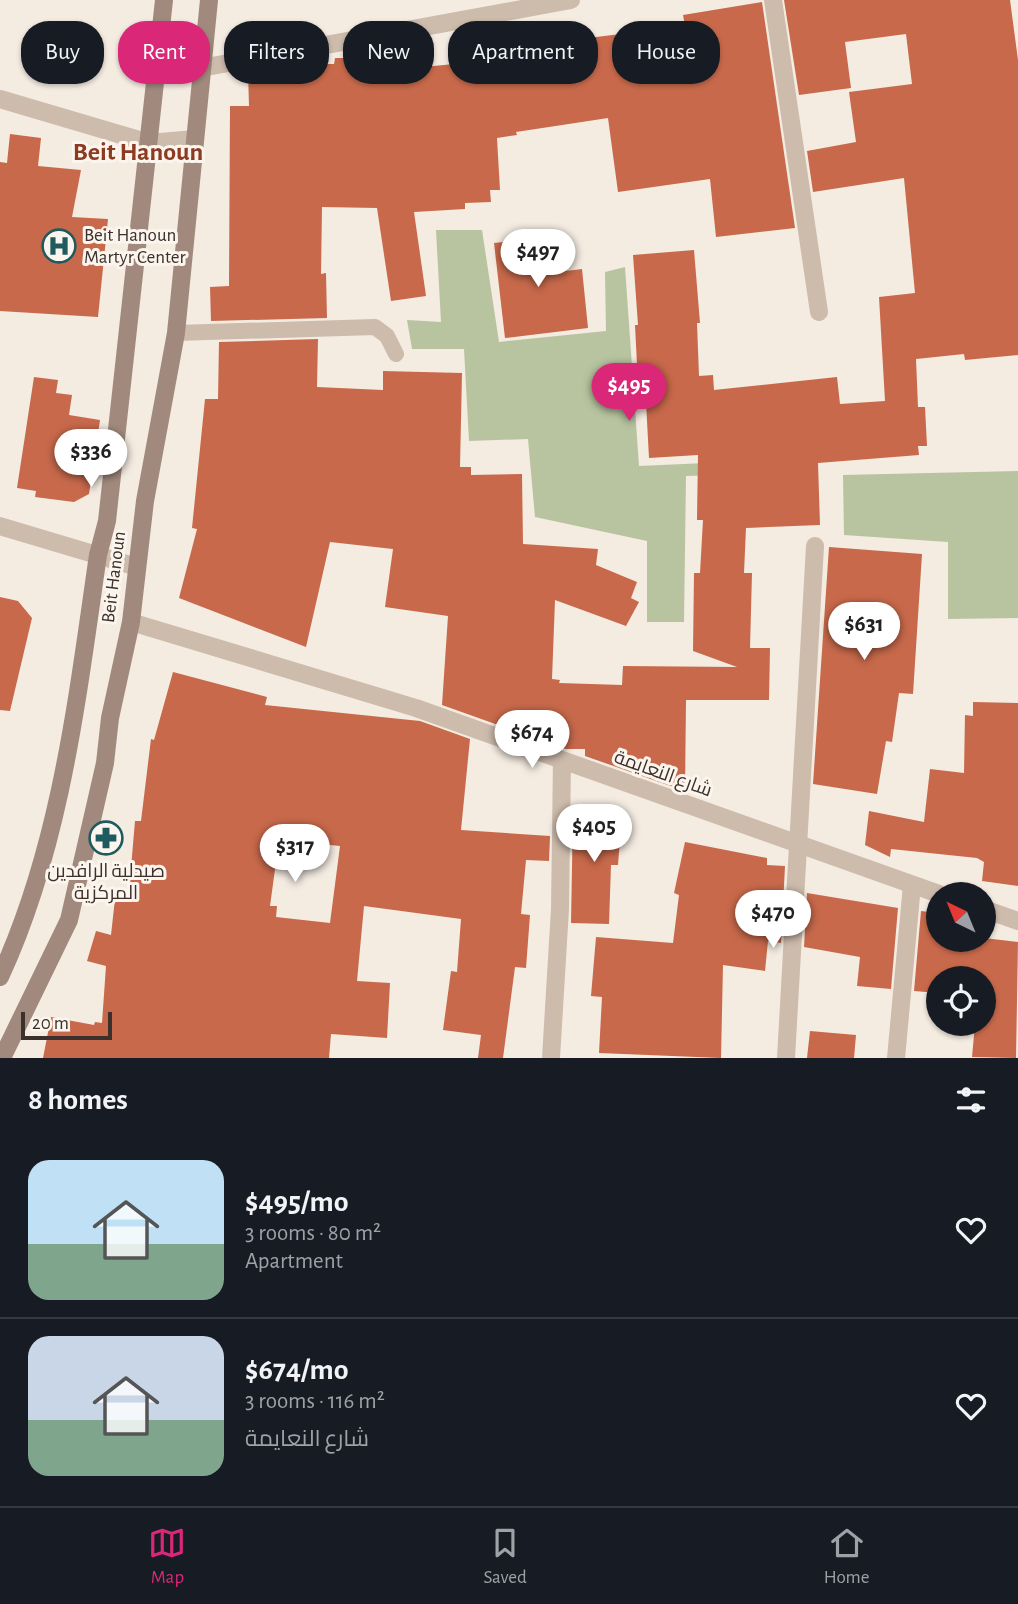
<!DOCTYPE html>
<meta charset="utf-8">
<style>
:root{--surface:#171b24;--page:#242831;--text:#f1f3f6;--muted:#9ea1a6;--line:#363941;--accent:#db2777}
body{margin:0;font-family:"Alegreya Sans",Cairo,sans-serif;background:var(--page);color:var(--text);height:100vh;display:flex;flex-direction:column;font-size:26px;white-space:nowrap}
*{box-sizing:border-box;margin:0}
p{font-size:23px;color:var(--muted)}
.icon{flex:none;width:38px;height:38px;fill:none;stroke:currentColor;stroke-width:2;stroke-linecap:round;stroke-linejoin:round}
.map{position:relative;height:1058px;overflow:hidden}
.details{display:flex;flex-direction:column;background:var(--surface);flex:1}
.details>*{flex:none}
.banner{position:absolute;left:21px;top:21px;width:976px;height:63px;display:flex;gap:14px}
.needle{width:46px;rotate:317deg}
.tools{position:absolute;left:926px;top:882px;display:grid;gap:14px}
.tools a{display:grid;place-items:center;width:70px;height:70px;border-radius:50%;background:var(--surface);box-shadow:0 2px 5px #0004;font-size:35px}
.scale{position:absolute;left:21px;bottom:18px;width:91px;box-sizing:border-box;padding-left:7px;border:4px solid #3b302b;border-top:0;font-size:19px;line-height:24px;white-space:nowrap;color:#3b302b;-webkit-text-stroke:5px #fbf5ee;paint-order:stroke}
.price{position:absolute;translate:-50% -60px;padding:0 16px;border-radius:24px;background:#fff;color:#222;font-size:23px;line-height:46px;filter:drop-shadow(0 2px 4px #0008)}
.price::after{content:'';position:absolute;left:50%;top:42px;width:21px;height:16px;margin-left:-10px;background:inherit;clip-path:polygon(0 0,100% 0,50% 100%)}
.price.current{background:var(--accent);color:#fff}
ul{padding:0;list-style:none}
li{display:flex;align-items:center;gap:21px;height:175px;padding:0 28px}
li+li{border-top:2px solid var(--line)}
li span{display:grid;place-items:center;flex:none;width:196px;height:140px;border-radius:21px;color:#555}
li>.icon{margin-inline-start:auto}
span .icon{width:84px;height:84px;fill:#fffc;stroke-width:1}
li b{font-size:30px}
h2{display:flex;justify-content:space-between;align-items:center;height:84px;padding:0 28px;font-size:30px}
.tag{padding:0 24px;border-radius:28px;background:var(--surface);box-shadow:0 2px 5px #0004;font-size:24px;line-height:63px}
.tag.current{background:var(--accent);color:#fff}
.menu{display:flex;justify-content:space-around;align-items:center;height:98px;border-top:2px solid var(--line);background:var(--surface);font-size:19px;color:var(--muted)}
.menu a{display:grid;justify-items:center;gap:4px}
.menu .current{color:var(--accent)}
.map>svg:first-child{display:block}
.green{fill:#b8c4a0}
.building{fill:#c8694b;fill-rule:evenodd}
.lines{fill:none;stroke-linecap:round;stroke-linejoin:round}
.service{stroke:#cdbbac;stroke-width:16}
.minor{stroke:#cdbbac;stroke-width:18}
.secondary{stroke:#a18a7d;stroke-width:18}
.labels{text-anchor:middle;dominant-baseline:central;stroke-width:6;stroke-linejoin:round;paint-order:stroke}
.poi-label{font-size:19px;fill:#3b302b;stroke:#fbf5ee;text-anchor:start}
.street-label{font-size:19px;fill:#3b302b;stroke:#fbf5ee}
.district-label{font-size:26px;font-weight:bold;fill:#8c3b22;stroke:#fbf5ee}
</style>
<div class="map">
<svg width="1018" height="1058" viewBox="0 0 1018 1058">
<rect width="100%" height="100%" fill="#f4ebe1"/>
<path class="green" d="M436 230H482L499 342 606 331 605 272 625 267 639 466 751 461 752 474 686 476 684 622H647V541L535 517 528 439 469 441 464 349H412L407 320 441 322Z
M1018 471V618L948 619V542L844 535 843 475Z"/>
<path class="building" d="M784 0H1010L1018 60V355L965 360 964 354 916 359 918 407H925L927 446H918L919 455 818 463 820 525 746 528 744 573H752L750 648H770L769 700H686L685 791 585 756V749H566L442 705 448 616 385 607 393 549 330 542 306 647 179 598 197 529 192 528 205 399H218L219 342 318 339 317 387 383 390V371L462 373 460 467H471V475L522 474 523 544 598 549 596 565 637 582 631 598 639 602 626 626 555 600 552 679 560 680 559 683 622 685 623 666 737 667 693 651 694 573H700L703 520H697L698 455 649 458 645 384 638 385 635 325H638L633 255 694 250 700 323H697L699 376 713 375 714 390 837 377 840 404 885 401 879 297 915 293 904 178 813 192 807 151 856 142 849 92 912 84 906 34 845 42 851 88 799 95Z
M762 2 795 228 716 237 710 179 618 192 608 118 516 132 517 135 497 138 500 190H490L491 202 465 203V209L414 212 426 296 391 301 377 208 322 207 321 274 326 273 327 318 211 321 210 287 229 286 230 106H249L248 72H294V64H334L335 58H358V62H414V68L493 60 489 38 570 26 572 40 685 26 683 15Z
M10 134 41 138 38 166 81 170 72 217 108 219 98 317 0 311V162L7 163Z
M553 237 556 259 564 258 566 271 582 269 588 328 505 338 494 243Z
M34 377 58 380 56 393 72 395 69 415 100 420 89 494 74 502 35 497 36 491 17 488Z
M829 547 922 554 913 694 899 693 892 742 886 741 877 794 813 784Z
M0 597 18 601 32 618 10 711 0 710Z
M173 672 267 697 265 705 420 721 470 739 461 830 550 836 549 861 526 860 521 914 530 915 526 968 515 967 503 1058H478L481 1035 443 1030 451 971 457 972 461 919 364 906 357 981 390 983 387 1038 331 1034 329 1058H43L51 1017 94 1025 95 1022 102 1023 106 966 87 961 96 931 111 935 116 890 129 891 135 821H141L151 739 154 740ZM279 840 340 846 330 923 276 917 277 906H270Z
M973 702 1018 703V886L982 881 984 862 977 858 891 849 890 857 865 845 869 811 924 822 930 769 964 773 965 715 973 716Z
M573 810 622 812 618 865H611L609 924 571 923Z
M685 842 767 858V865L785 866 781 943 768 941 765 971 723 965 721 1058 599 1053 602 997 591 996 596 937 673 943 679 895 674 893Z
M807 893 898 908 891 989 857 986 860 957 804 947Z
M921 911 938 913V940L984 938 1018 942 1016 1058 972 1057 975 1024H984V978H938V1001V993L914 991Z
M810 1031 856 1035 854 1058H807Z"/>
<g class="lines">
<path class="service" d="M176 333 375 327 387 336 396 354"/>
<path class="minor" d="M773 0 819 312
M201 68 571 0
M0 99 149 143 195 139
M0 526 137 567
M131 622 416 708 939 894
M984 909 1018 921
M551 1058 560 909 562 760
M786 1058 815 546
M896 1058 912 885"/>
<path class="secondary" d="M0 977C61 845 77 699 98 555L107 521 164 0
M2 1058 69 920 105 763 110 718 131 622 145 501 176 333 209 0"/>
</g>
<defs>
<symbol id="hospital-ring" viewBox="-11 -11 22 22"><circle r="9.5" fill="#fbf5ee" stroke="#1f5a5e" stroke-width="1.5"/><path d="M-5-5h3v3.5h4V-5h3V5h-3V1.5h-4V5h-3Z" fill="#1f5a5e"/></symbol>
<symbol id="pharmacy-ring" viewBox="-11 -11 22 22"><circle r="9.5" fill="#fbf5ee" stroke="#1f5a5e" stroke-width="1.5"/><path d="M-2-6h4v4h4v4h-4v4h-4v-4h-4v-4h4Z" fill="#1f5a5e"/></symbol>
</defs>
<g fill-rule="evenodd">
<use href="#hospital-ring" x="40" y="227" width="38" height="38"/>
<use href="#pharmacy-ring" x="87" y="819" width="38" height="38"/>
</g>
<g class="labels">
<g class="poi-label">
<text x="84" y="235">Beit Hanoun<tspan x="84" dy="22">Martyr Center</tspan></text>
<text x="106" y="871" text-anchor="middle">صيدلية الرافدين<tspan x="106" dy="22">المركزية</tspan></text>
</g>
<g class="street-label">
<text transform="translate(114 577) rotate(-83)">Beit Hanoun</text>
<text transform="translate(663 774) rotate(20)">شارع النعايمة</text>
</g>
<g class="district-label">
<text x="138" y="152">Beit Hanoun</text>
</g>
</g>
</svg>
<div class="tools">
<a><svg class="needle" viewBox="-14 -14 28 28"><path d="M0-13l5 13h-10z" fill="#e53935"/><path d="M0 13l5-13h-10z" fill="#9ea1a6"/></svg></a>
<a><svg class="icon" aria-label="locate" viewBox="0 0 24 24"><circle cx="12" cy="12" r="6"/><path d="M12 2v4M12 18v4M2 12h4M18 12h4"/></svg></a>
</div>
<div class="scale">20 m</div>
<b class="price" style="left:538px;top:289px">$497</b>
<b class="price current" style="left:629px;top:423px">$495</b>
<b class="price" style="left:91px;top:489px">$336</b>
<b class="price" style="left:864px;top:662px">$631</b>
<b class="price" style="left:532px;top:770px">$674</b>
<b class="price" style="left:594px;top:864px">$405</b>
<b class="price" style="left:295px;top:884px">$317</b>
<b class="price" style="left:773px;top:950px">$470</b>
<div class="banner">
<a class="tag">Buy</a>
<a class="tag current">Rent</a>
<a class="tag">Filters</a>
<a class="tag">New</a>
<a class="tag">Apartment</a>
<a class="tag">House</a>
</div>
</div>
<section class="details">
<h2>8 homes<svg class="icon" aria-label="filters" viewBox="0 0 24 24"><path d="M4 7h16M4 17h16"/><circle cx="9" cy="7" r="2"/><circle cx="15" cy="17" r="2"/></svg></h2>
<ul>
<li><span style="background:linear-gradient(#bfe0f5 60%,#7fa58c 0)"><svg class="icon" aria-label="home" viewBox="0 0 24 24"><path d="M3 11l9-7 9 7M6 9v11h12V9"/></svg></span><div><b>$495/mo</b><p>3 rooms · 80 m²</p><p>Apartment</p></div><svg class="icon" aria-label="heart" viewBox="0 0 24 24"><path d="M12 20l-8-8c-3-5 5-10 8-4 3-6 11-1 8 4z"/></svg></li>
<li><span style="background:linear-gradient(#c9d6e8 60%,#7fa58c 0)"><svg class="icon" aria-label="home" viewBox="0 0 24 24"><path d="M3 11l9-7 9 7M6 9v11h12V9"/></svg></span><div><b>$674/mo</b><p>3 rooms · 116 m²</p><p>شارع النعايمة</p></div><svg class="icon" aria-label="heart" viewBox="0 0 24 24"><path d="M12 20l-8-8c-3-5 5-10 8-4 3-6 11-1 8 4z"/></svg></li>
</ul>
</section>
<nav class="menu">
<a class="current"><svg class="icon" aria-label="map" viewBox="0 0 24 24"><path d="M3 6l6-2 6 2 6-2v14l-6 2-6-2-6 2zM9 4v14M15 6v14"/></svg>Map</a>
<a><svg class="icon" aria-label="saved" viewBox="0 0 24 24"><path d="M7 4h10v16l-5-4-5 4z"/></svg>Saved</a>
<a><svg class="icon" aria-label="home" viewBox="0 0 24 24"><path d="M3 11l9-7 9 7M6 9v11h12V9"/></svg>Home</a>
</nav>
